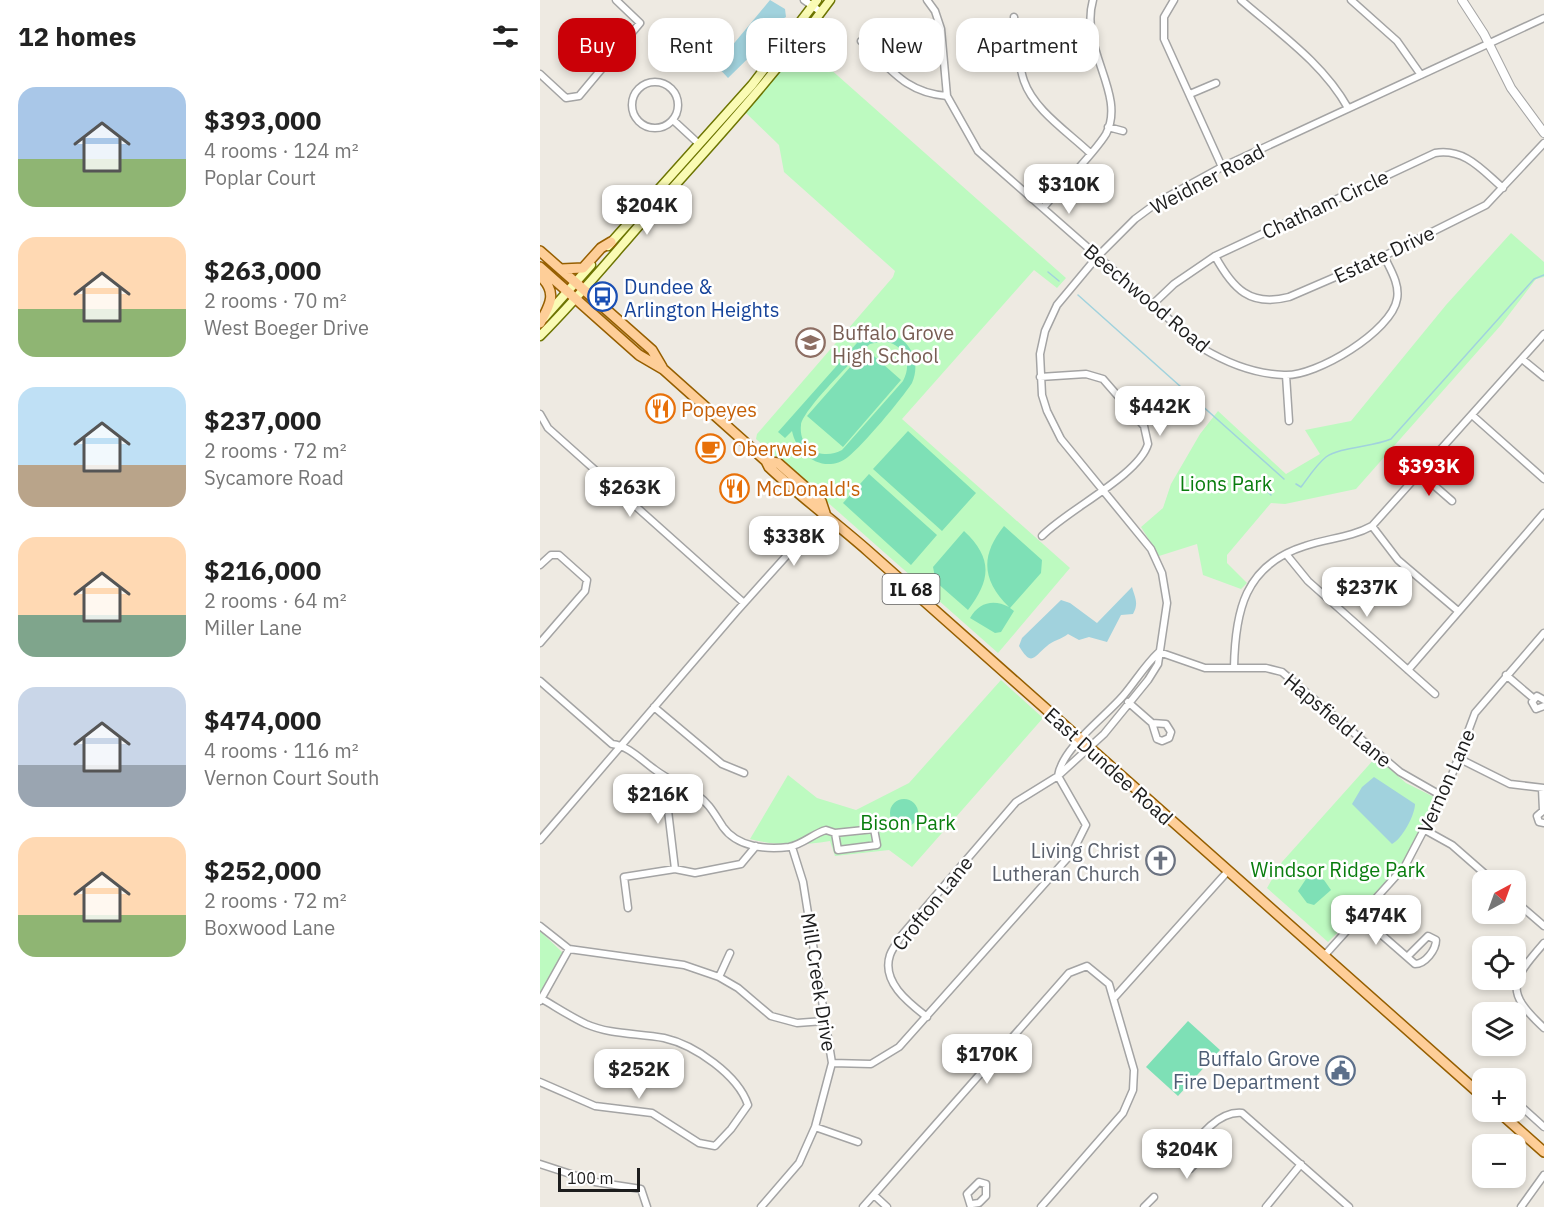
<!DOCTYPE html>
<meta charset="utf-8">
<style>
:root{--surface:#fff;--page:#f2f2f2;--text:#222;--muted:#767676;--accent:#ca0007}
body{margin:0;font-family:"IBM Plex Sans",sans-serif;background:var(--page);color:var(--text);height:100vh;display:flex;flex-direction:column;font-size:22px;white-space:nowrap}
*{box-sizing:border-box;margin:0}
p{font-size:20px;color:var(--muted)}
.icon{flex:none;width:33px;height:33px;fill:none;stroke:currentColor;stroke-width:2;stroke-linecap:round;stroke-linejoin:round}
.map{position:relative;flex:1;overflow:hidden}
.sheet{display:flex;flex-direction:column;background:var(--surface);width:540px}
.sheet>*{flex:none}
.banner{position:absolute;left:18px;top:18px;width:570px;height:54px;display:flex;gap:12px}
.needle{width:39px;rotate:41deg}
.controls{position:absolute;left:932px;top:870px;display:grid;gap:12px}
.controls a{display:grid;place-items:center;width:54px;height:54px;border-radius:12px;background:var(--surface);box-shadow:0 3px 9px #0003;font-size:30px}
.scale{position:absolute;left:18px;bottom:15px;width:82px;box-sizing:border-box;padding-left:6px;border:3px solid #1d1d1d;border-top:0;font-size:16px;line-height:21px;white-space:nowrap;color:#1d1d1d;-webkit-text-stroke:4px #fff;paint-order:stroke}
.price{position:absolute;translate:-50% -51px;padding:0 14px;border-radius:12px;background:#fff;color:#222;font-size:20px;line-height:39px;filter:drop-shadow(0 2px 3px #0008)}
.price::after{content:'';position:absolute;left:50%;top:36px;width:18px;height:14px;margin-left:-9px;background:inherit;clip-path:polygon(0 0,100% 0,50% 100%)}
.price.on{background:var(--accent);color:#fff}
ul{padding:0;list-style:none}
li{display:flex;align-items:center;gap:18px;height:150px;padding:0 18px}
li span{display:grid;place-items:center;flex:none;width:168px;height:120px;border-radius:18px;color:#555}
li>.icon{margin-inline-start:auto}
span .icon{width:72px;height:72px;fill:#fffc;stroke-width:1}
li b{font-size:26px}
h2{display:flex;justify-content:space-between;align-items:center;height:72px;padding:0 18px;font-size:26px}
.tag{padding:0 21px;border-radius:18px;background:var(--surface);box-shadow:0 3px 9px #0003;font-size:21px;line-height:54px}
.tag.on{background:var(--accent);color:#fff}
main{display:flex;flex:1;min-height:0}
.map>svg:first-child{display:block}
.park{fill:#bdfac0}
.pitch{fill:#7ee0b6;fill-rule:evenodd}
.water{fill:#a1d2dd}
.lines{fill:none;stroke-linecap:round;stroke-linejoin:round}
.stream{stroke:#a1d2dd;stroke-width:1.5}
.minor-casing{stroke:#a4a4a4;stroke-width:9}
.tertiary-casing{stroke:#a4a4a4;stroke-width:10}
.secondary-casing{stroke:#6d7502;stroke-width:11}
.primary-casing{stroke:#965f00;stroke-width:12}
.minor{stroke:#fff;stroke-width:6}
.tertiary{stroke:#fff;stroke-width:8}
.secondary{stroke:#fafbb4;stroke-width:8}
.primary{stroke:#fece98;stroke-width:9}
.labels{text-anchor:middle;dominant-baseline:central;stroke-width:5;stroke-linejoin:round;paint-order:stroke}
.shield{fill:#fff;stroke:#616161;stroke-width:1.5}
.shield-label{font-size:18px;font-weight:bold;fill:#1d1d1d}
.street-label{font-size:20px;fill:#1d1d1d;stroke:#fff}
.transit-label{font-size:20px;fill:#164399;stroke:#fff;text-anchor:start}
.education-label{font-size:20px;fill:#785e54;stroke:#fff;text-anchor:start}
.food-label{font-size:20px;fill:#c56008;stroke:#fff;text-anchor:start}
.park-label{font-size:20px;fill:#097d0e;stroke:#fff}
.worship-label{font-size:20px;fill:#5b616d;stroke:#fff;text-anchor:end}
.service-label{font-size:20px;fill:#4e5e75;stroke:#fff;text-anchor:end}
</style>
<main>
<section class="sheet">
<h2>12 homes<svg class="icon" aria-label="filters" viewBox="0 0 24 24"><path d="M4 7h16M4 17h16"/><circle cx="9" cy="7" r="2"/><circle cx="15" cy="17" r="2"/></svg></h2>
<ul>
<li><span style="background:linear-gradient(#a9c7e8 60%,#8fb573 0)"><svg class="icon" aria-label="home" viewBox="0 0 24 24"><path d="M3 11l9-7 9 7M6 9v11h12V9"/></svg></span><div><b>$393,000</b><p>4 rooms · 124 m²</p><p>Poplar Court</p></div></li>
<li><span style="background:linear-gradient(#ffd9b3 60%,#8fb573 0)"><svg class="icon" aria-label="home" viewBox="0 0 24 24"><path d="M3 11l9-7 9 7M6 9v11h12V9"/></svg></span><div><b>$263,000</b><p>2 rooms · 70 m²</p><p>West Boeger Drive</p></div></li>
<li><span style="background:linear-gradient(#bfe0f5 65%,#b9a48a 0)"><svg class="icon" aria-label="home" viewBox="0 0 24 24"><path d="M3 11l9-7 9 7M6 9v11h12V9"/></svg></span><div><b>$237,000</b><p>2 rooms · 72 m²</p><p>Sycamore Road</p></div></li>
<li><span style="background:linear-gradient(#ffd9b3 65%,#7fa58c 0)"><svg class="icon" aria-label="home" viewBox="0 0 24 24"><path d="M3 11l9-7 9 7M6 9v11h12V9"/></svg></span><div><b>$216,000</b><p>2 rooms · 64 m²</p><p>Miller Lane</p></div></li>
<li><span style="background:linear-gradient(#c9d6e8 65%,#9aa5b1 0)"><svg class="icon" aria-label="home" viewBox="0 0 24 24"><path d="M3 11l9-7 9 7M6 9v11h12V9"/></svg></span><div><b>$474,000</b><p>4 rooms · 116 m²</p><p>Vernon Court South</p></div></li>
<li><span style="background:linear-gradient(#ffd9b3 65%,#8fb573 0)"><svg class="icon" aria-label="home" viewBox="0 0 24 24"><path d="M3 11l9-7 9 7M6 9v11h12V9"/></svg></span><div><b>$252,000</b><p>2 rooms · 72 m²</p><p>Boxwood Lane</p></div></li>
</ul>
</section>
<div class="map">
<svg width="1004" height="1207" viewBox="0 0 1004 1207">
<rect width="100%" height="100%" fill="#eeeae2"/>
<path class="park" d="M262 44 526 278 517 288 494 270 362 419 530 568 458 653 216 439 217 434 353 277 355 271 244 172 239 145 206 113V109Z
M971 233 1004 262V277L996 279 961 325 816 489 745 504 731 503 687 555V563L707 583 701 589 663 575 657 544 619 556 601 527 623 508 631 484 660 434 678 411 746 474 780 454 765 430 811 421 906 305Z
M461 680 503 718 372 867 349 850 295 856 290 841C262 846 236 846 210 839L248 775 277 798 316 810 369 783Z
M836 757 866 783 896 798 863 863 828 903 788 942 727 888 742 862Z
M0 931 23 953 0 993Z"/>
<path class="pitch" d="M332 326 338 333C366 331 383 358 372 383 360 401 324 444 308 457 285 475 257 456 252 431L245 438 238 432ZM343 341C364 344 373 362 363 381L302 450C283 461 258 449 261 425 263 410 310 364 323 350L330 344Z
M326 349 361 380 303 447 267 416Z
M368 431 436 493 402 531 333 469Z
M329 474 397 535 371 565 303 503Z
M464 526 502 560 501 573 470 608 474 611 461 632 455 633 430 618C439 602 454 599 469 607 442 580 440 556 464 526Z
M424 531C453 558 451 580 428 610L396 582 393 567Z
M350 813a14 14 0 1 1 28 0a14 14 0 1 1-28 0Z
M774 877 784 880 791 890 774 905 767 903 758 891 766 879Z
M648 1021 680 1050 638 1096 606 1067Z"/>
<path class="water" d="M230 0 245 9 246 17 237 22 232 35 188 78 176 65Z
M592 587C595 598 599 603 593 614L581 615 567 642 549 637 539 640 528 634C522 639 512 641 507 646 494 656 492 668 479 646L482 638 521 600 530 603 557 623Z
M834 777 875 804C875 815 862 839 852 844L812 804 822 787Z"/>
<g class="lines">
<path class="stream" d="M508 272 519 281
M538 295 744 479
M756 484 761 487C768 478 776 465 786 457 800 447 833 447 851 439L994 279 1004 275
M728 492 731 495"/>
<defs>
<path id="minor" d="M264 0 281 12
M387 0 395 11 401 29 407 96 438 151 662 348C687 363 714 374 744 375 776 377 852 331 857 299 860 284 850 269 844 256
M634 0 624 17V39L682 167
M701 0C739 33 783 63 808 108
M811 0 857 41 881 75
M474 17C477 38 477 61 484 81 494 110 528 132 550 153
M321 41C350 68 365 93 407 96
M0 74 26 98 39 96 100 23 76 0
M92 105a23 23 0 1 1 46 0a23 23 0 1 1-46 0Z
M650 94 676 83
M133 120 159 144
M568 127 583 131
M503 208C519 188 554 154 566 134 587 94 539 49 553 0
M675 256C693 289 710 307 749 297L844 256 946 205 1004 143
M613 304 634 284 675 256 895 153C925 148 942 170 963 188
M982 359 1004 377
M746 375 749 421
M500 377 546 374 563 379 604 426 608 444C599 475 527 510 502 536
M0 414 8 428 204 603
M932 415 1004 479
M881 474 912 501
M832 526 858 560 918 611
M263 538H268L282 524 292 521
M746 554 768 581 895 694
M0 565 11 555H19L47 580 45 591 0 643
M619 652C605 665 595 682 583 696 564 718 522 748 518 776L564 734 608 680 618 664 627 603 622 573 611 549 521 439 507 411 502 395 500 354 505 331 517 305 557 257 595 219 618 202 682 167 1004 18
M619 652 665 668H726L742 672 860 772 902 796
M694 668C695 612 704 565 765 546 788 538 810 538 832 526L1004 334
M868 670 1004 513
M966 675 993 698
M0 681 72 744C89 746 100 759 114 769 127 779 143 786 157 795 169 803 175 815 183 827 197 847 226 850 249 847 262 845 274 833 286 830L295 833 334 829 337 845 298 850 295 833
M1004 700 997 696 992 702 996 709 1004 706
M588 702 612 723 626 724 631 732 629 738 622 741 617 739 612 723
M114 707 182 764 204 773
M920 759 970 784 1004 788
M124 777 135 869
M1002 788 1003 810
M1004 810 997 816 999 822 1004 823
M885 830 912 845 952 880
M0 840 196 612 285 513
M975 901 1004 926
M88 908 84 877 135 869 155 873 201 864 216 846
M820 916 867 957
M0 926 29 949 144 965 179 977 198 988 231 1016 257 1023 284 1021
M888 936 896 940C896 950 885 964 875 964L867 957Z
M1004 943C971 981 964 991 1004 1028
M784 956 865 866 910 780 935 713 1004 633
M179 977 190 953
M574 998 688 871
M0 1001 29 949
M292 1063 331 1064 359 1047 532 853 546 825 518 776 476 802 362 935C358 941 352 949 350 955 341 982 369 1003 387 1017
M0 1082 55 1106 112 1113 159 1143 175 1146 191 1129 208 1105C198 1075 155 1045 124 1038 98 1033 71 1035 46 1024 31 1017 16 1007 2 999
M975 1101 1004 1127
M275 1127 318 1142
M651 1155 657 1162 650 1169 644 1166 645 1157 651 1155C656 1135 681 1111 702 1113L809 1207
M0 1164 55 1182 101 1189 107 1207
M334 1195 347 1207
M221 1207 259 1163 275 1127 292 1063 263 882 252 847
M323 1207 529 973 547 966 569 984 594 1070 593 1090 583 1113 501 1207
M431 1207 427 1194 439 1182 446 1184V1196L439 1203 432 1204
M604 1207 614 1197
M726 1207 761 1164
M981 1207 1004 1175"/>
<path id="tertiary" d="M922 0 944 34 971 88 1004 133"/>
<path id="secondary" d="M68 246 212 85 277 0
M4 318 51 265
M0 336C39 297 74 254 110 213 172 144 235 75 290 0"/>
<path id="primary" d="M0 251 112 350 122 367
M0 267 99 355 123 369 226 461 229 467C261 497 295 522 328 551L942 1096
M21 269 43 268 61 248 71 242
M0 276C18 292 10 305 0 323
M226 461 238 463 281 501 285 513
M959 1112 1004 1152"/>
</defs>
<use href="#minor" class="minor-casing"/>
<use href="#tertiary" class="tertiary-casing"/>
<use href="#secondary" class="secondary-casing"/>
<use href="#primary" class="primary-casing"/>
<use href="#minor" class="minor"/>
<use href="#tertiary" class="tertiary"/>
<use href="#secondary" class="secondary"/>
<use href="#primary" class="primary"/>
</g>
<defs>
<symbol id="bus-ring" viewBox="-11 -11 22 22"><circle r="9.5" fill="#fff" stroke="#1a4fb4" stroke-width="1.5"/><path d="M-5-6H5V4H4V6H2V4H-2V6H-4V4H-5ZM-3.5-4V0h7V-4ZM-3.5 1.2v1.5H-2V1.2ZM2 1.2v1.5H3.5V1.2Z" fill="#1a4fb4"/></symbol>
<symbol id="school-ring" viewBox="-11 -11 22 22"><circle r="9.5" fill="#fff" stroke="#8d6e63" stroke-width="1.5"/><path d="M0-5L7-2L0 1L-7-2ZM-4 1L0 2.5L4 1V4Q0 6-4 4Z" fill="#8d6e63"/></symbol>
<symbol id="restaurant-ring" viewBox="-11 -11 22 22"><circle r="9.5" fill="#fff" stroke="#e8710a" stroke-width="1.5"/><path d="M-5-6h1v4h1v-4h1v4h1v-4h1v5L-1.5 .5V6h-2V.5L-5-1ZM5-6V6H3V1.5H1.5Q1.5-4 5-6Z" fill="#e8710a"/></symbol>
<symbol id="cafe-ring" viewBox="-11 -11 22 22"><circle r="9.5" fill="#fff" stroke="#e8710a" stroke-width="1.5"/><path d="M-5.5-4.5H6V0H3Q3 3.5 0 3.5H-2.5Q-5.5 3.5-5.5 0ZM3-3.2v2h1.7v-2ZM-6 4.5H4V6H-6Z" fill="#e8710a"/></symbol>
<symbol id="church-ring" viewBox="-11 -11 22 22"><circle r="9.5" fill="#fff" stroke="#6b7280" stroke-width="1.5"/><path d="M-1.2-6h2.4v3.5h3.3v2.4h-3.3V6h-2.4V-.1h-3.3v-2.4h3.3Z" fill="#6b7280"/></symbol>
<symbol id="civic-ring" viewBox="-11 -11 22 22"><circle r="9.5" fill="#fff" stroke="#5c6f8a" stroke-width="1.5"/><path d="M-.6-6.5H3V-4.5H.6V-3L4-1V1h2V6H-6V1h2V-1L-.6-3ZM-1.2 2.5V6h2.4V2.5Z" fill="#5c6f8a"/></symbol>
</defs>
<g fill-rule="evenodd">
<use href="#bus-ring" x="46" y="280" width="33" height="33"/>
<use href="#school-ring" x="254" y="326" width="33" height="33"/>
<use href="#restaurant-ring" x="104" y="392" width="33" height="33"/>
<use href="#cafe-ring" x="154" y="432" width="33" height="33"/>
<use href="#restaurant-ring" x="178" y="472" width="33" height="33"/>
<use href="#church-ring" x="604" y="844" width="33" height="33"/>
<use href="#civic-ring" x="784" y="1054" width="33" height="33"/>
</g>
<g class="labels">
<rect class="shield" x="342.5" y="574" width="57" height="30" rx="4.5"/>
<g class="shield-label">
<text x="371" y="589">IL 68</text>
</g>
<g class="street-label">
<text transform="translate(667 179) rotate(-28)">Weidner Road</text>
<text transform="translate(785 204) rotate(-25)">Chatham Circle</text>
<text transform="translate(844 254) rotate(-25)">Estate Drive</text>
<text transform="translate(607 298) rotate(40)">Beechwood Road</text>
<text transform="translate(798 720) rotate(40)">Hapsfield Lane</text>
<text transform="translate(569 766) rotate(42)">East Dundee Road</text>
<text transform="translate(906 781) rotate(-66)">Vernon Lane</text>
<text transform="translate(392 903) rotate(-51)">Crofton Lane</text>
<text transform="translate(279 982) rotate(81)">Mill Creek Drive</text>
</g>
<g class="transit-label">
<text x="84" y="286">Dundee &amp;<tspan x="84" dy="23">Arlington Heights</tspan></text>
</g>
<g class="education-label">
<text x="292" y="332">Buffalo Grove<tspan x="292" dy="23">High School</tspan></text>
</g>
<g class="food-label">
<text x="141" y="409">Popeyes</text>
<text x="192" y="448">Oberweis</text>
<text x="216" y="488">McDonald's</text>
</g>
<g class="park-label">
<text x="686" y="483">Lions Park</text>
<text x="368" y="822">Bison Park</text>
<text x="798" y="869">Windsor Ridge Park</text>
</g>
<g class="worship-label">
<text x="600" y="850">Living Christ<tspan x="600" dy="23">Lutheran Church</tspan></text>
</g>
<g class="service-label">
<text x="780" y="1058">Buffalo Grove<tspan x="780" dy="23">Fire Department</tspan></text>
</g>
</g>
</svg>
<div class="controls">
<a><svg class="needle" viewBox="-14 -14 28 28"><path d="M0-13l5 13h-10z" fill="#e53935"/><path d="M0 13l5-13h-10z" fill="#767676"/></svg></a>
<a><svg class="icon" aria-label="locate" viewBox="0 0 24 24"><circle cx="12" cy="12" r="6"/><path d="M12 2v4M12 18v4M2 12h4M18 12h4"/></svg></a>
<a><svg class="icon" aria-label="layers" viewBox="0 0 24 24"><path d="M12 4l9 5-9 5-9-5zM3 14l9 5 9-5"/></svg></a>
<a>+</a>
<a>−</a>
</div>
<div class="scale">100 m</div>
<b class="price" style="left:529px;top:215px">$310K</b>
<b class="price" style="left:107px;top:236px">$204K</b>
<b class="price" style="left:620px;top:437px">$442K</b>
<b class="price on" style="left:889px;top:497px">$393K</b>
<b class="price" style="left:90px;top:518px">$263K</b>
<b class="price" style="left:254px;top:567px">$338K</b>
<b class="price" style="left:827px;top:618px">$237K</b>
<b class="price" style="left:118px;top:825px">$216K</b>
<b class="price" style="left:836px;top:946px">$474K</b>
<b class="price" style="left:447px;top:1085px">$170K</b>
<b class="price" style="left:99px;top:1100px">$252K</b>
<b class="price" style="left:647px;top:1180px">$204K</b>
<div class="banner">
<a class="tag on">Buy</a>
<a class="tag">Rent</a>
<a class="tag">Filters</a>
<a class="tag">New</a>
<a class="tag">Apartment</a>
</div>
</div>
</main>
